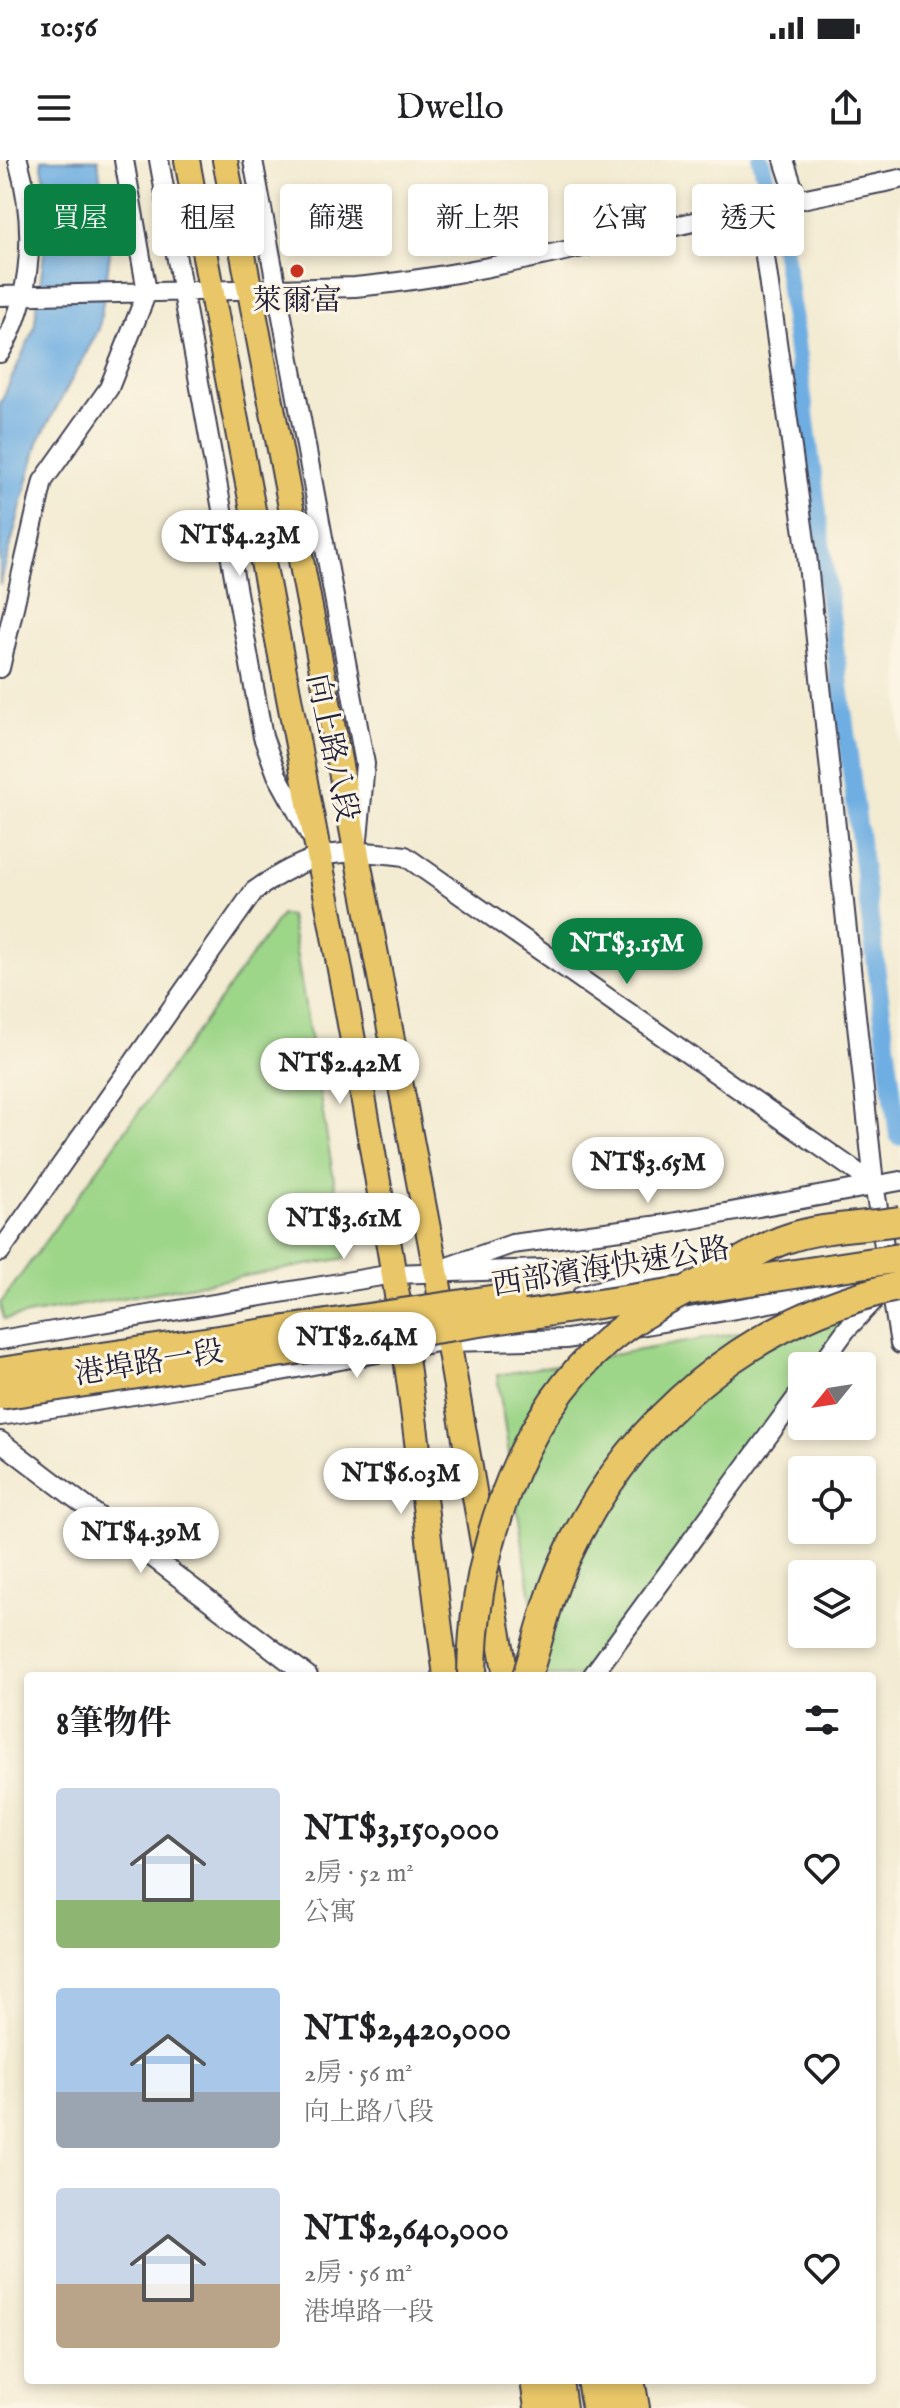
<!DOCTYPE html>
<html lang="zh-TW">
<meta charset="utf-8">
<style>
:root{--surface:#fff;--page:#f6f6f6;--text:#202124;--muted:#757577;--accent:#0b8043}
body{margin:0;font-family:"IM FELL English","Noto Serif TC",serif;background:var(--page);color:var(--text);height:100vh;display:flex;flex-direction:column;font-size:30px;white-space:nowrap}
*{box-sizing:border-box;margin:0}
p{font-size:26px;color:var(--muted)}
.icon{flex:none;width:44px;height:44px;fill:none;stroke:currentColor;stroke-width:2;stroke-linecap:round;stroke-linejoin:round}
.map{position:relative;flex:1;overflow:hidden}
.drawer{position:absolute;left:24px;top:1512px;width:852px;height:712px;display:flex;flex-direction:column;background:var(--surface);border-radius:8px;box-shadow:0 4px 12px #0003}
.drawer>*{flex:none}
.guide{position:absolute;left:24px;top:24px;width:852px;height:72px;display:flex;gap:16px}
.needle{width:52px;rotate:240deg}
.buttons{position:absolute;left:788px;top:1192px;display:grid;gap:16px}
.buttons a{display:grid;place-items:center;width:88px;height:88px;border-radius:8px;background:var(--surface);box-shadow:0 4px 12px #0003;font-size:40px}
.price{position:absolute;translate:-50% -68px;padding:0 18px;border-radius:28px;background:#fff;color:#222;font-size:26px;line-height:52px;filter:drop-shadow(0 2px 4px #0008)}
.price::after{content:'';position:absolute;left:50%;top:48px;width:24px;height:18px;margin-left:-12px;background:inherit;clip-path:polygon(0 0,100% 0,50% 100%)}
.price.selected{background:var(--accent);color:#fff}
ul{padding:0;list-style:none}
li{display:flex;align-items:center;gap:24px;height:200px;padding:0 32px}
li span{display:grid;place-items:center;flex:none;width:224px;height:160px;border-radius:8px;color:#555}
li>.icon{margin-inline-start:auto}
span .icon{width:96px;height:96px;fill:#fffc;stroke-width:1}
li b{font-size:34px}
h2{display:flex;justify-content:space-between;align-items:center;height:96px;padding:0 32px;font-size:34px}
.pill{padding:0 28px;border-radius:8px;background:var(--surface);box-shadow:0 4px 12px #0003;font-size:28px;line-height:72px}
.pill.selected{background:var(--accent);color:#fff}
.status{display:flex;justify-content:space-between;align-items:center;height:56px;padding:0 40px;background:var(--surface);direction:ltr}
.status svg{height:22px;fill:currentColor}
header{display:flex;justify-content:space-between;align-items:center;height:104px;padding:0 32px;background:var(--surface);font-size:36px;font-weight:600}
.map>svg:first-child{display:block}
.green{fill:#9ed689;stroke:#607c62;stroke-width:2}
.water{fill:#6eaee2;stroke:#48688e;stroke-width:2}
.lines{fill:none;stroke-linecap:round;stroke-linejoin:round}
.canal{stroke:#6eaee2;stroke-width:18}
.minor-casing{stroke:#414052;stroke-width:22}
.major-casing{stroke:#414052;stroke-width:28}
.highway-casing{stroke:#414052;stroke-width:32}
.minor{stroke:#fff;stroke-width:18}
.major{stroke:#e9c769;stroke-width:24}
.highway{stroke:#e9c769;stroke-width:28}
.highway-bridge-casing{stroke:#414052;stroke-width:32;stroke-linecap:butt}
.highway-bridge{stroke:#e9c769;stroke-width:28}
.poi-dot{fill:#c8321e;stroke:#fcf5e5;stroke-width:3}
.labels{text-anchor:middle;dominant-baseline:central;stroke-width:6;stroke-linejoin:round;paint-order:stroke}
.poi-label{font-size:30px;fill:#22223b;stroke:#fcf5e5}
.street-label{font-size:30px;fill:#22223b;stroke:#fcf5e5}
</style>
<div class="status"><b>10:56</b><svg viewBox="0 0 49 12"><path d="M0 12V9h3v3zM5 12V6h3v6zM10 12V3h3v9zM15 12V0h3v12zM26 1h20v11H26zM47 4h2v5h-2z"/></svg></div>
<header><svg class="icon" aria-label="menu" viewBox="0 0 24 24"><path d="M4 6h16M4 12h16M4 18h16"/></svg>Dwello<svg class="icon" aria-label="share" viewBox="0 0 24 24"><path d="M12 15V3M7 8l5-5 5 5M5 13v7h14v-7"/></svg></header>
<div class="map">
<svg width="900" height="2248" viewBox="0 0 900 2248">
<rect width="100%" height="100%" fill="#fcf5e5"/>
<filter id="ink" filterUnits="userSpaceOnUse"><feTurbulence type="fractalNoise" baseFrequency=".0125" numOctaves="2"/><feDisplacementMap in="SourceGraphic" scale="16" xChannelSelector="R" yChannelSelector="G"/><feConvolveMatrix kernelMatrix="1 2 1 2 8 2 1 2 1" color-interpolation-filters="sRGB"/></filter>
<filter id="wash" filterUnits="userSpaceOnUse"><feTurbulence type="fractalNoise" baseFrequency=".006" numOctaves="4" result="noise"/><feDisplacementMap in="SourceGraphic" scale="32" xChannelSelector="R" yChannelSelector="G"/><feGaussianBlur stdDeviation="1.8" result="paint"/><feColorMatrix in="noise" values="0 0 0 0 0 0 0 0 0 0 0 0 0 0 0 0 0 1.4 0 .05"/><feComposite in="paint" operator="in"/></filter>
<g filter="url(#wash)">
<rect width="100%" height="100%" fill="#f3ebd2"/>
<path class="green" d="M281 755 290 756 347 1098 4 1159 0 1144Z
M846 1154 851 1160 817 1206H802V1226L586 1516H543L497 1215Z"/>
<path class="water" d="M41 0H98L110 94 99 169 38 282 0 425V244L34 169 50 49Z"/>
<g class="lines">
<path class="canal" d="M761 0 785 98 898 976"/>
</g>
</g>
<g filter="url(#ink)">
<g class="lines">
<defs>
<path id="minor" d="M159 0 263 577 277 615 310 675
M253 0 365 604 358 679
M784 0 797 40
M758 47 807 395 874 1024 900 1184
M0 136 355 127C461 117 563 91 667 68 744 50 822 35 900 19
M0 193C34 134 36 64 18 0
M0 508 43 321 109 228 147 132 124 0
M0 1092 254 731C309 692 339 687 405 696L874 1024
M450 1106 512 1084 660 1065 900 1021
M582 1135 697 1104 735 1097
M0 1180 393 1114 662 1105
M448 1182 567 1179 853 1128
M820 1206 846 1170 879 1135
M0 1256 254 1216 459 1178
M0 1281 308 1516
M592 1516 802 1230"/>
<path id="major" d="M187 0C255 370 331 739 393 1110 415 1244 428 1381 446 1516
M225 0 436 1111 506 1516
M533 2220 537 2248
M589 2220 594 2248"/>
<path id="highway" d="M558 2220 562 2248
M604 2220 609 2248
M630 2220 635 2248"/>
</defs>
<use href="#minor" class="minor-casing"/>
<use href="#major" class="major-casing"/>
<use href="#highway" class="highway-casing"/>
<use href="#minor" class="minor"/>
<use href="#major" class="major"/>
<use href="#highway" class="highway"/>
<defs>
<path id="highway-bridge" d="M0 1212 511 1137
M0 1235 900 1098
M472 1516C473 1398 515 1261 607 1181 639 1153 683 1132 721 1112 742 1102 764 1086 786 1079 818 1067 866 1066 900 1061
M527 1516C539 1478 548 1437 565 1400 629 1260 749 1159 900 1126"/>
</defs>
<use href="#highway-bridge" class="highway-bridge-casing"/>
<use href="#highway-bridge" class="highway-bridge"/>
</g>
</g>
<circle class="poi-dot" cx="297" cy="111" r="8"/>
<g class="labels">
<g class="poi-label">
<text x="297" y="142">萊爾富</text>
</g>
<g class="street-label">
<text transform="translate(331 588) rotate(78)">向上路八段</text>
<text transform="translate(611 1108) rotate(-9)">西部濱海快速公路</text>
<text transform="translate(149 1204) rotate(-9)">港埠路一段</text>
</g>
</g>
</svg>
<div class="buttons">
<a><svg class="needle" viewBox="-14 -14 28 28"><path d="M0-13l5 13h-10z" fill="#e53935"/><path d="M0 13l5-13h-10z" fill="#757577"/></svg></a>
<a><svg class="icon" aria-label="locate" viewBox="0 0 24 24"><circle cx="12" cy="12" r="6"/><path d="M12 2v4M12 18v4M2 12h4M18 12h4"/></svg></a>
<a><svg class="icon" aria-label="layers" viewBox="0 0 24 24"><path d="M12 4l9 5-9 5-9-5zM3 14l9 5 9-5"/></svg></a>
</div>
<b class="price" style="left:240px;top:418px">NT$4.23M</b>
<b class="price selected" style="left:627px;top:826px">NT$3.15M</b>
<b class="price" style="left:340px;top:946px">NT$2.42M</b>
<b class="price" style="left:648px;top:1045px">NT$3.65M</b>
<b class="price" style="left:344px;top:1101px">NT$3.61M</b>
<b class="price" style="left:357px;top:1220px">NT$2.64M</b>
<b class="price" style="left:401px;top:1356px">NT$6.03M</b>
<b class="price" style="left:141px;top:1415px">NT$4.39M</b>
<div class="guide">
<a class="pill selected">買屋</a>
<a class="pill">租屋</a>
<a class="pill">篩選</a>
<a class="pill">新上架</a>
<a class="pill">公寓</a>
<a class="pill">透天</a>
</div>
<section class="drawer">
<h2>8筆物件<svg class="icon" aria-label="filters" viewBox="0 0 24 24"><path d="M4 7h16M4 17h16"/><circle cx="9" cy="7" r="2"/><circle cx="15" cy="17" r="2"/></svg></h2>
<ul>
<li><span style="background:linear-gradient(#c9d6e8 70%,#8fb573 0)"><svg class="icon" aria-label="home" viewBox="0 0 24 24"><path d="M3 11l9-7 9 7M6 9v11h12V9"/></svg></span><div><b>NT$3,150,000</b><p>2房 · 52 m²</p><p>公寓</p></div><svg class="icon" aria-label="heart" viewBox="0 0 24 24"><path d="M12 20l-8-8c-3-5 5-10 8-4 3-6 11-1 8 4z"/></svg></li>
<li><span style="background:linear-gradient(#a9c7e8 65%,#9aa5b1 0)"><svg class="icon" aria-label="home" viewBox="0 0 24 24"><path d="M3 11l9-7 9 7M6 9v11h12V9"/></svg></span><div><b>NT$2,420,000</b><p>2房 · 56 m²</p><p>向上路八段</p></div><svg class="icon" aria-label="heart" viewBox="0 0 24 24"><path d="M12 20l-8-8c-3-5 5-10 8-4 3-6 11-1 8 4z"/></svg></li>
<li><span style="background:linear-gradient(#c9d6e8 60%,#b9a48a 0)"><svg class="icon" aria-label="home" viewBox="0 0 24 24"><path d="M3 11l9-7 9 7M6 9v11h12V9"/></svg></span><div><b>NT$2,640,000</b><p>2房 · 56 m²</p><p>港埠路一段</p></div><svg class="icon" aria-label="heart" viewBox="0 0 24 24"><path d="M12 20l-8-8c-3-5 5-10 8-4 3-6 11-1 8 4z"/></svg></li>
</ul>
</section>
</div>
